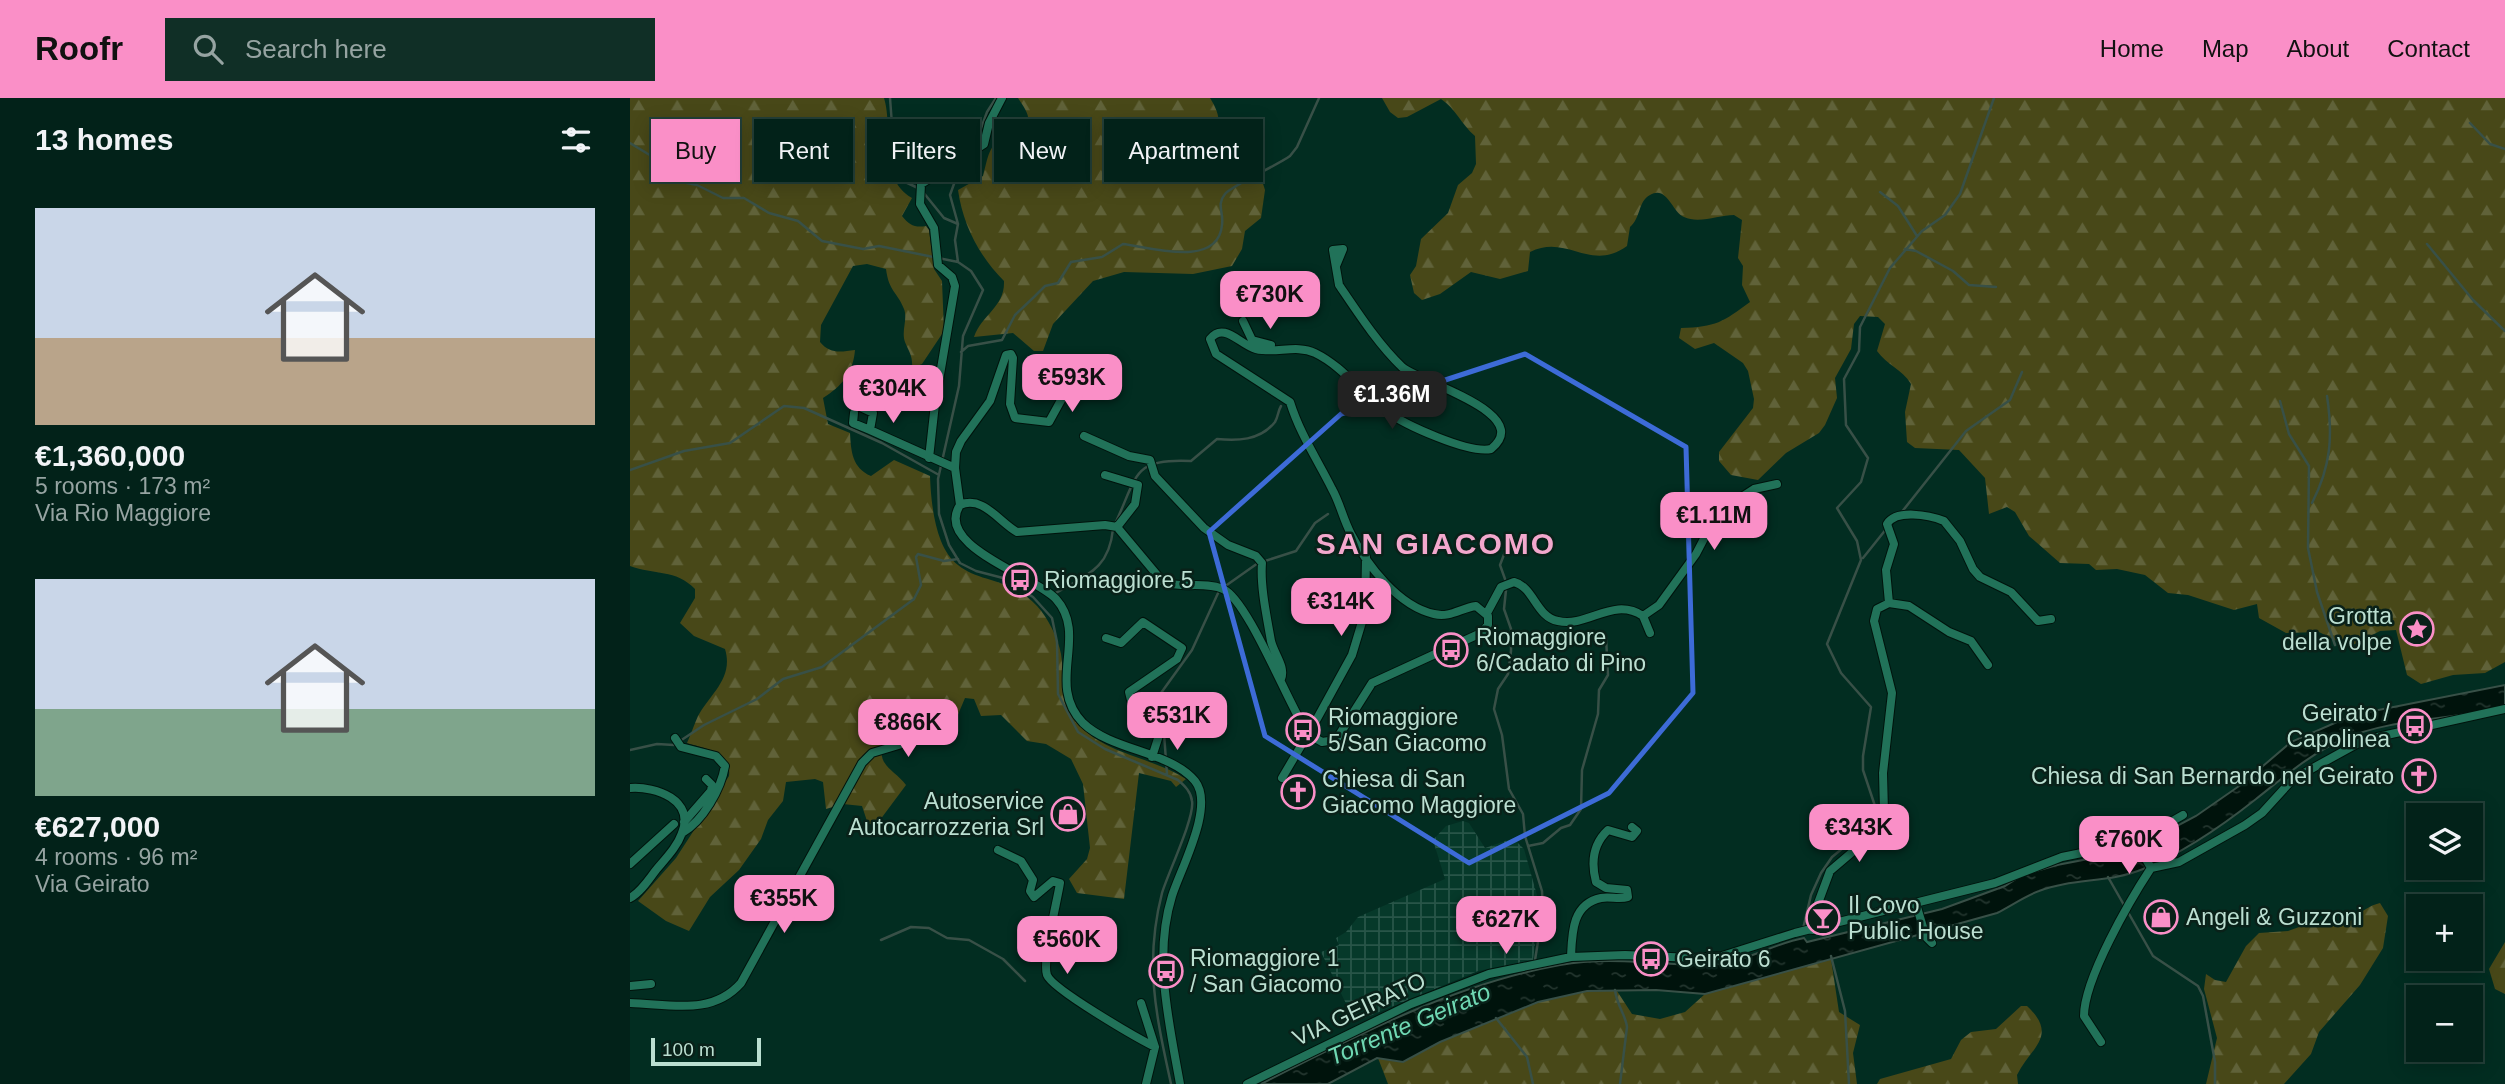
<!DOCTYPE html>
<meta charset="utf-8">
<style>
:root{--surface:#022219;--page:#102f26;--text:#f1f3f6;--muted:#96a4a2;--line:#233f38;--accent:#fa8fc7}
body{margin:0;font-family:Helvetica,sans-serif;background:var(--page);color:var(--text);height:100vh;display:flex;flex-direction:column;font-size:26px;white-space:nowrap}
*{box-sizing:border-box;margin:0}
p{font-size:23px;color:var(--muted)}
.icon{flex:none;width:38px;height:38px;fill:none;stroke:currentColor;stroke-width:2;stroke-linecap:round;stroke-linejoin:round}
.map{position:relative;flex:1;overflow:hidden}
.panel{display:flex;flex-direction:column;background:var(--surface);width:630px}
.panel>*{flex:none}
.guide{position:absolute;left:21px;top:21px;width:665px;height:63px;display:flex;gap:14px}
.controls{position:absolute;left:1776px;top:705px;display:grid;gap:14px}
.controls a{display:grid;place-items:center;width:77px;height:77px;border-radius:0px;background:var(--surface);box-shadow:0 4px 18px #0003,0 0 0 2px var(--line);font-size:35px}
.scale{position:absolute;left:21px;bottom:18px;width:110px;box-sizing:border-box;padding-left:7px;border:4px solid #bbdfd1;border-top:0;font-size:19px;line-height:24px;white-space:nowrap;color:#bbdfd1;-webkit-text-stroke:5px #092119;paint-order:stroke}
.price{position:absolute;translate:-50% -60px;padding:0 16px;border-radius:14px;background:var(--accent);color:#111;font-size:23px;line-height:46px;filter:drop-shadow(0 2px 4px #0008)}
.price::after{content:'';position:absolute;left:50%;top:42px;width:21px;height:16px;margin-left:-10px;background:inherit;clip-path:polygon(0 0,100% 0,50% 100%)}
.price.selected{background:#222;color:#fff}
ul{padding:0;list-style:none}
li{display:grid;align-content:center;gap:14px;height:371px;padding:0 35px}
li span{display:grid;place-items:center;height:217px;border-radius:0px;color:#555}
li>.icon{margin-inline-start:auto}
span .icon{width:126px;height:126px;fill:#fffc;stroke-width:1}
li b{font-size:30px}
h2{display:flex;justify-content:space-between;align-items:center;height:84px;padding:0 35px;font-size:30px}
.chip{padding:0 24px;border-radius:0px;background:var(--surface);box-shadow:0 4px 18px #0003,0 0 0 2px var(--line);font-size:24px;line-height:63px}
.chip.selected{background:var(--accent);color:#111}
header{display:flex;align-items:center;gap:42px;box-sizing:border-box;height:98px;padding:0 35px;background:var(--accent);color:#111}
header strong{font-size:33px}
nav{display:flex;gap:38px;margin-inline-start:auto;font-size:24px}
.search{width:490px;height:63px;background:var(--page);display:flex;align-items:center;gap:18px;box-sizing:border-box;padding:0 24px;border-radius:0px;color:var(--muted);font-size:26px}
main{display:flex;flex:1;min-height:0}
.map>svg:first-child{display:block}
.industrial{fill:url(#industrial-grid)}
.forest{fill:url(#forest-firs)}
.water{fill:url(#water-ripples);stroke:#385047;stroke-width:2}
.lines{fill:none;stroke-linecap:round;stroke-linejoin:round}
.stream{stroke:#385047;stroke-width:2.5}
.minor-casing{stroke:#00130c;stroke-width:10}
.minor{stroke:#217259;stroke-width:8}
.marked{fill:none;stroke:#3d6bd7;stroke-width:5;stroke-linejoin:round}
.labels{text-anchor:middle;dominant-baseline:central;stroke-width:5;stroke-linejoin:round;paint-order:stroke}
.poi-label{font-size:23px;fill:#bbdfd1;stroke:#092119;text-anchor:start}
.street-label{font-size:23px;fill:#bbdfd1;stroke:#092119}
.water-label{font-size:24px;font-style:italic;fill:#6fd8b3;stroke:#092119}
.district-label{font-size:30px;font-weight:bold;letter-spacing:2px;fill:#f3a8cd;stroke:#092119}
</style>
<header>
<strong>Roofr</strong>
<div class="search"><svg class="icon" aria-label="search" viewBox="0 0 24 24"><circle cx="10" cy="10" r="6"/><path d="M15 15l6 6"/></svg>Search here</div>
<nav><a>Home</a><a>Map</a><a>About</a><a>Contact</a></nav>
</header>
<main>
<section class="panel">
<h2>13 homes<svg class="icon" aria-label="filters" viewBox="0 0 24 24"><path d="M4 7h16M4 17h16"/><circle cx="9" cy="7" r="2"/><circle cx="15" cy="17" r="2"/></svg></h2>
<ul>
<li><span style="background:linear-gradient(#c9d6e8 60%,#b9a48a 0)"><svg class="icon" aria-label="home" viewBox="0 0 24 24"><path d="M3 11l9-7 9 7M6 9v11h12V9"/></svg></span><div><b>€1,360,000</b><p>5 rooms · 173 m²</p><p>Via Rio Maggiore</p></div></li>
<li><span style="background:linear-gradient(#c9d6e8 60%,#7fa58c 0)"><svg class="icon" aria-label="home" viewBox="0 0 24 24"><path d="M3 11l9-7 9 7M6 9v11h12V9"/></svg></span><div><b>€627,000</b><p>4 rooms · 96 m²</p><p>Via Geirato</p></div></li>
</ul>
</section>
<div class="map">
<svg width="1875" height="986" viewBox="0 0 1875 986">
<defs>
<pattern id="industrial-grid" width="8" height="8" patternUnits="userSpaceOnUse" patternTransform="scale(1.75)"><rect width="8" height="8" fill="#06392a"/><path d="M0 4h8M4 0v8" fill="none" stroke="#285548"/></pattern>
<pattern id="forest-firs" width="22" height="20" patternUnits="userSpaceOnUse" patternTransform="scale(1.75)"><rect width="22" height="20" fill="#484818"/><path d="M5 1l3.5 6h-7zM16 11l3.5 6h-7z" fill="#606239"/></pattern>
<pattern id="water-ripples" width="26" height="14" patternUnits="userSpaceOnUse" patternTransform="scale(1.75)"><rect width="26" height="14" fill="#00130c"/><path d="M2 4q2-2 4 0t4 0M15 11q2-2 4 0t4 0" fill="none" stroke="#23352e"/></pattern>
</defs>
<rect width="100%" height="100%" fill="#022d21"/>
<path class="industrial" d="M833 723 839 725 855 750 878 742 887 744 894 751 910 808 903 862 848 873 725 924 691 854 709 847 706 840 716 834 728 819 815 781 803 742 816 728Z"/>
<path class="forest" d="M0 0H254C264 33 247 79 282 100L272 118C279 127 285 130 296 128L299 132 304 171 312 183 314 233 292 266 282 270C283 258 279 254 275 244 271 233 278 221 274 211 267 193 259 194 256 171L237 166 223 168 191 227 190 244C200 256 210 254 225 252 223 275 212 288 193 300L198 326 220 335C221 353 222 370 241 378L264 362 300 378C301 404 305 450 328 467 350 485 382 480 407 508 418 520 428 540 431 556 436 587 425 603 451 629 479 657 524 660 556 681L546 689 541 683 509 675 494 801 447 795 439 781 457 761 460 750 453 686 441 661 416 646 397 643 371 617 351 618 344 601 335 600 324 626 317 633C296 629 270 637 252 647 248 669 265 672 276 687L247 726H238L232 708 213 706 196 711 193 684 185 681 156 684 153 703 138 722 131 741 109 772 80 799 59 833 36 823 8 803 46 760 99 678C102 654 76 651 57 645 61 636 64 627 68 618 80 596 104 580 95 551L64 538 50 525 65 500V491C46 471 24 477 0 468Z
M388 0H580C597 26 588 43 564 59V69L581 79 628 70 635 92 631 120 615 133 612 151 602 168 563 176 494 174 463 183 423 226 413 253H404L383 235 344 239C352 216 375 209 374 183 349 158 333 127 328 92L353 78C358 60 358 47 376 37L385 41 394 37C403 20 397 14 388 0Z
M752 0H1875V564L1855 575 1823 577 1791 586 1777 577 1766 532 1750 533 1719 549 1689 534 1656 535 1629 520 1627 506 1604 512 1558 497 1538 495 1515 477 1487 471 1466 472 1459 466 1430 465 1399 438 1385 414 1377 409 1359 416 1355 380 1329 352 1285 350 1277 344 1275 314 1281 286C1272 271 1257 267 1247 253L1255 226 1248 219 1230 218 1224 226 1221 251 1205 280 1207 300 1195 327 1189 335 1156 355 1128 382 1101 377 1089 363V354L1123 310 1124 301 1118 273 1113 265 1084 245 1065 251 1049 240 1051 230C1086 229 1093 224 1120 204L1112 187 1113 168 1108 160 1112 122 1104 117C1089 117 1069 126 1054 119 1042 114 1037 87 1020 97 1008 103 1011 120 1000 129L997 148C960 175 937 135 900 154L898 173 870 181 841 174 810 196 792 202 784 195 780 177 786 168 791 141 818 115 828 87 842 75 846 66 845 38C831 26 826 11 811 1L777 19 768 20 760 14Z
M1750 805 1758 818 1753 850 1730 887 1689 934 1681 956 1654 986H1576L1587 940 1574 891 1576 876 1585 882 1596 884 1616 848 1629 835 1658 833 1686 823C1722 839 1721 812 1750 805Z
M1875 844V896L1865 891 1859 871Z
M1201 861 1209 914 1230 927 1223 955 1227 986H758L748 960 773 964 810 944 908 904 957 893H987L1002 916 1030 921 1055 914 1075 896Z
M1391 908H1397C1429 938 1401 949 1387 977L1388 986H1247L1250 981 1321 961 1331 942 1341 934 1366 931Z"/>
<path class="water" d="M1875 587V608C1823 623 1764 619 1714 641 1681 655 1654 679 1626 701 1592 728 1553 755 1513 771 1480 785 1442 780 1409 793 1395 798 1381 808 1367 815L1075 896 1026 892 957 893 908 904 810 944 773 964 747 960 698 986H631C725 938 825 886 930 867 980 858 1028 867 1078 867 1114 866 1141 846 1174 840L1177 844 1312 811 1375 788 1392 777 1427 767 1500 753 1566 718 1612 686 1661 644 1723 617Z"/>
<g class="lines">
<path class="stream" d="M260 0 265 67 271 82 288 90
M1840 25 1860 46 1875 51
M0 45 28 62 34 76 47 83 67 87 93 100H114L139 115 168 123 192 143 233 151 249 148 328 164 341 173 353 192 333 238 329 288 308 381 309 416 319 447 330 465 346 473 373 480 403 499 422 520 427 544 428 596 448 634 475 651 548 682C555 688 561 694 562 703 565 719 538 775 532 795 514 865 526 917 541 986
M344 50 357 14 366 0
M293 94 314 120 328 126
M1250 94 1268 108 1287 138
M1797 146 1843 202 1875 233
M1275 151 1286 153 1323 173 1339 187 1366 189
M328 164 325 142 328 126 320 97 325 83 343 65V56
M331 254 338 248 372 242 385 217 404 199 415 188 428 185 441 164 472 159 493 146C519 149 588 171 592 127 594 114 586 107 595 96 603 87 646 68 660 58L667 49 689 0
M1650 303 1659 336 1679 368 1678 450 1687 494 1705 547
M0 372 54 353 100 345 154 308 174 310 252 345 309 377
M1682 405C1701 368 1703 338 1697 298
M1271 415 1336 333 1380 302 1392 274
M485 426C508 377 502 360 561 363L587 341C606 343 630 343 645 324 648 319 648 313 651 308
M1233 460 1257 430
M635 463 666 453 685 425 698 416
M875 481 870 467 878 446
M594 489 628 465
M876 492 874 511 881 531V553L878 576 868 591 864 611 872 637 879 691 893 716 895 738 912 793 913 813 905 862
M424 496C456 477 479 472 483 431
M0 652 27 646 44 647 74 627 127 601 153 581 192 569 284 501 291 487 286 459 288 456 314 463 328 461
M537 676 531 595 562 552 589 493
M898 748 913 745 931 730 940 727 951 711 952 672 968 616 969 592 978 577 976 539
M1478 779 1523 858 1568 888 1573 898 1585 964V986
M1173 831 1181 797 1191 775 1202 759 1235 732 1242 722 1245 708 1233 672V658L1241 609 1211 575 1197 546 1231 462 1227 443 1207 410 1231 384 1238 360 1216 327 1214 281 1229 253 1230 229 1260 170 1292 133 1315 117 1330 96 1364 0
M251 842 281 829 299 830 317 840 339 842 373 861 395 883
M1201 858 1215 913 1219 986
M985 892C987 908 996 918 997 929L990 986
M866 920 897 959 903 986"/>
<defs>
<path id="minor" d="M613 223 622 242 641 247
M228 308 243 315 240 332 325 370
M224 315 223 325 240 332
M454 338 499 358 520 362 525 378 574 430 598 447 626 458 632 465C630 488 637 520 641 543 644 556 656 569 651 581
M299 360 305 306 325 188 322 179 308 167 304 130 290 106 291 86 354 46 359 25 372 0
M475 377 508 387 505 406 487 429
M330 407 325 370 326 354 331 343 360 303 376 257 381 256 383 260 380 306 385 320 419 324 435 295
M1259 505 1256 472 1264 446 1257 426C1266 411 1299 417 1314 423L1330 443 1343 471 1350 479 1381 494 1408 523 1421 521
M857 515 871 489 884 484C904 489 906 519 928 523 958 530 983 498 1013 518L1020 535
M1013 518 1029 507 1066 456 1078 433 1083 404 1110 400 1124 391 1147 386
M476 540 491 545 513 524 552 550 547 561 499 594 501 602 532 628 522 659
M683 628 722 557 735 514 736 459
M45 640 51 649 86 658 95 668C91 691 73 723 52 735
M652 680 678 636
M0 690C26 688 65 702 52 735 47 749 36 760 26 772 19 781 11 794 0 800
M54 724 81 693 82 687 76 681
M1506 744 1521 770
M368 752 391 763 403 782 400 793 404 799 423 783 430 785C427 804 412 863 417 877 422 891 507 940 525 949
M0 766 44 726
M1286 806 1296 839 1302 845
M1183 832 1184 816 1200 773 1240 739 1254 714 1253 675 1262 595 1244 523 1247 511 1259 505 1279 508 1319 534 1341 543 1358 567
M941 859C942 835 942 806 971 800 980 798 989 802 998 799L997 792 976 790 966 784C961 765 963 746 978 732L1002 739 1007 733 1002 729
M0 888 21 886
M0 905C40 906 82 918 111 885L232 665 242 655 305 636
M511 905 525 949 516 986
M1471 944 1454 918C1454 881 1500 802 1521 770L1549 764 1615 727 1632 715 1663 681 1734 642 1875 611
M550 986C539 924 523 859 542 798 551 770 585 708 565 683 540 653 482 653 453 625 415 586 459 538 426 501 405 478 303 448 330 407 353 397 369 424 387 434L475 427 487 429 533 484C552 491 574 483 593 491 618 502 659 608 678 636L692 644 706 642 742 585 851 535 858 527V518L846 508C831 510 820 520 804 516 768 508 737 467 721 436 713 421 710 405 702 391 687 361 670 336 660 304L586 256 580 241C594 223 610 247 626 251 646 256 666 246 685 255 714 269 731 296 756 313 775 327 839 356 861 351 906 315 788 284 772 269 748 246 728 215 709 187 707 175 705 164 703 152L713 151 706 168
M617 986 781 906 859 876 941 859 995 857 1063 860 1092 858 1165 835 1365 785 1432 759 1506 744 1553 717"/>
</defs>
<use href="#minor" class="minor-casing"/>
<use href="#minor" class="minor"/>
</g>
<path class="marked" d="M895 256 1056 349 1063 595 979 695 839 765 635 638 579 434 711 316Z"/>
<defs>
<symbol id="bus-ring" viewBox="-11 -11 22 22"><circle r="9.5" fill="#092119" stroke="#fa8fc7" stroke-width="1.5"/><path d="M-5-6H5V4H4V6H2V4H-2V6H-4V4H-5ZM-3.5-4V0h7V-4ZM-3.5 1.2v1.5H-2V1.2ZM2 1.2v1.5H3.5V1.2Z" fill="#fa8fc7"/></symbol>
<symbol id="sight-ring" viewBox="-11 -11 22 22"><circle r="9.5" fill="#092119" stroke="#fa8fc7" stroke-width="1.5"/><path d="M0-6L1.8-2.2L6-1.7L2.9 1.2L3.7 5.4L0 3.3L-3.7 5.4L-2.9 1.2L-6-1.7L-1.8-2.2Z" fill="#fa8fc7"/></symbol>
<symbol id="church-ring" viewBox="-11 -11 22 22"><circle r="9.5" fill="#092119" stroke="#fa8fc7" stroke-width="1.5"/><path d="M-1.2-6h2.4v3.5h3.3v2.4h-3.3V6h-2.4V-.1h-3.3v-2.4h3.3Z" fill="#fa8fc7"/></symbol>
<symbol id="shop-ring" viewBox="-11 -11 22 22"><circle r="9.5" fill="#092119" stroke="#fa8fc7" stroke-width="1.5"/><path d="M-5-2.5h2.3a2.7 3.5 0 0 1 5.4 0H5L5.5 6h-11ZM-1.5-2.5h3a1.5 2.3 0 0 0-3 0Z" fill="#fa8fc7"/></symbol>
<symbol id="bar-ring" viewBox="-11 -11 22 22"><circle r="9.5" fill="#092119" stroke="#fa8fc7" stroke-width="1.5"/><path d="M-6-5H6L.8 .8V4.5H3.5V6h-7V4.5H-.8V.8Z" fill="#fa8fc7"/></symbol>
</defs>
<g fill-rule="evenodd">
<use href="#bus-ring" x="371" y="463" width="38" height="38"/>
<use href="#sight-ring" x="1768" y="512" width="38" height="38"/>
<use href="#bus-ring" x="802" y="533" width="38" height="38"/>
<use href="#bus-ring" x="1766" y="609" width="38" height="38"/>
<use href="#bus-ring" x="654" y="613" width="38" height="38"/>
<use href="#church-ring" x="1770" y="659" width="38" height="38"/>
<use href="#church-ring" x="649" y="675" width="38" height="38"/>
<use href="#shop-ring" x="419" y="697" width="38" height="38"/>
<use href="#shop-ring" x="1512" y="800" width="38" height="38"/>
<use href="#bar-ring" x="1174" y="801" width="38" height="38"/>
<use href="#bus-ring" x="1002" y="842" width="38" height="38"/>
<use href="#bus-ring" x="517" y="854" width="38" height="38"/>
</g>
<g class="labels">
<g class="poi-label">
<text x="414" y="482">Riomaggiore 5</text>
<text x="1762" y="518" text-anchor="end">Grotta<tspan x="1762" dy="26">della volpe</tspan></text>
<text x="846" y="539">Riomaggiore<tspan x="846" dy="26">6/Cadato di Pino</tspan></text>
<text x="1760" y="615" text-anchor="end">Geirato /<tspan x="1760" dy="26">Capolinea</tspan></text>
<text x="698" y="619">Riomaggiore<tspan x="698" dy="26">5/San Giacomo</tspan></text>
<text x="1764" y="678" text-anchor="end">Chiesa di San Bernardo nel Geirato</text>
<text x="692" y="681">Chiesa di San<tspan x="692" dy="26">Giacomo Maggiore</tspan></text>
<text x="414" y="703" text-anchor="end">Autoservice<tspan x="414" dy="26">Autocarrozzeria Srl</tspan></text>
<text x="1218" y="807">Il Covo<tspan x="1218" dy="26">Public House</tspan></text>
<text x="1556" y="819">Angeli &amp; Guzzoni</text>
<text x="560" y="860">Riomaggiore 1<tspan x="560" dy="26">/ San Giacomo</tspan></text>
<text x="1046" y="861">Geirato 6</text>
</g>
<g class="street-label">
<text transform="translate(729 911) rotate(-25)">VIA GEIRATO</text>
</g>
<g class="water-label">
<text transform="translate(779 926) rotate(-23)">Torrente Geirato</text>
</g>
<g class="district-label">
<text x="806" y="445">SAN GIACOMO</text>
</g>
</g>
</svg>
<div class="controls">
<a><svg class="icon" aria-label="layers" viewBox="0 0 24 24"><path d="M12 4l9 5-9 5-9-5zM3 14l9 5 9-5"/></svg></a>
<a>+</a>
<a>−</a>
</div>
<div class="scale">100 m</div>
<b class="price" style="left:640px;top:233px">€730K</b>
<b class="price" style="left:442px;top:316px">€593K</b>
<b class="price" style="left:263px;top:327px">€304K</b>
<b class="price selected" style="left:762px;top:333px">€1.36M</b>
<b class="price" style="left:1084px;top:454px">€1.11M</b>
<b class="price" style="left:711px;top:540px">€314K</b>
<b class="price" style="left:547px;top:654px">€531K</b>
<b class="price" style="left:278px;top:661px">€866K</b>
<b class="price" style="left:1229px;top:766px">€343K</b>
<b class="price" style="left:1499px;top:778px">€760K</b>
<b class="price" style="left:154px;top:837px">€355K</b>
<b class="price" style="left:876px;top:858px">€627K</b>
<b class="price" style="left:437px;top:878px">€560K</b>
<div class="guide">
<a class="chip selected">Buy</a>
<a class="chip">Rent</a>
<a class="chip">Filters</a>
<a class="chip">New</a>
<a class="chip">Apartment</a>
</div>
</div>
</main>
